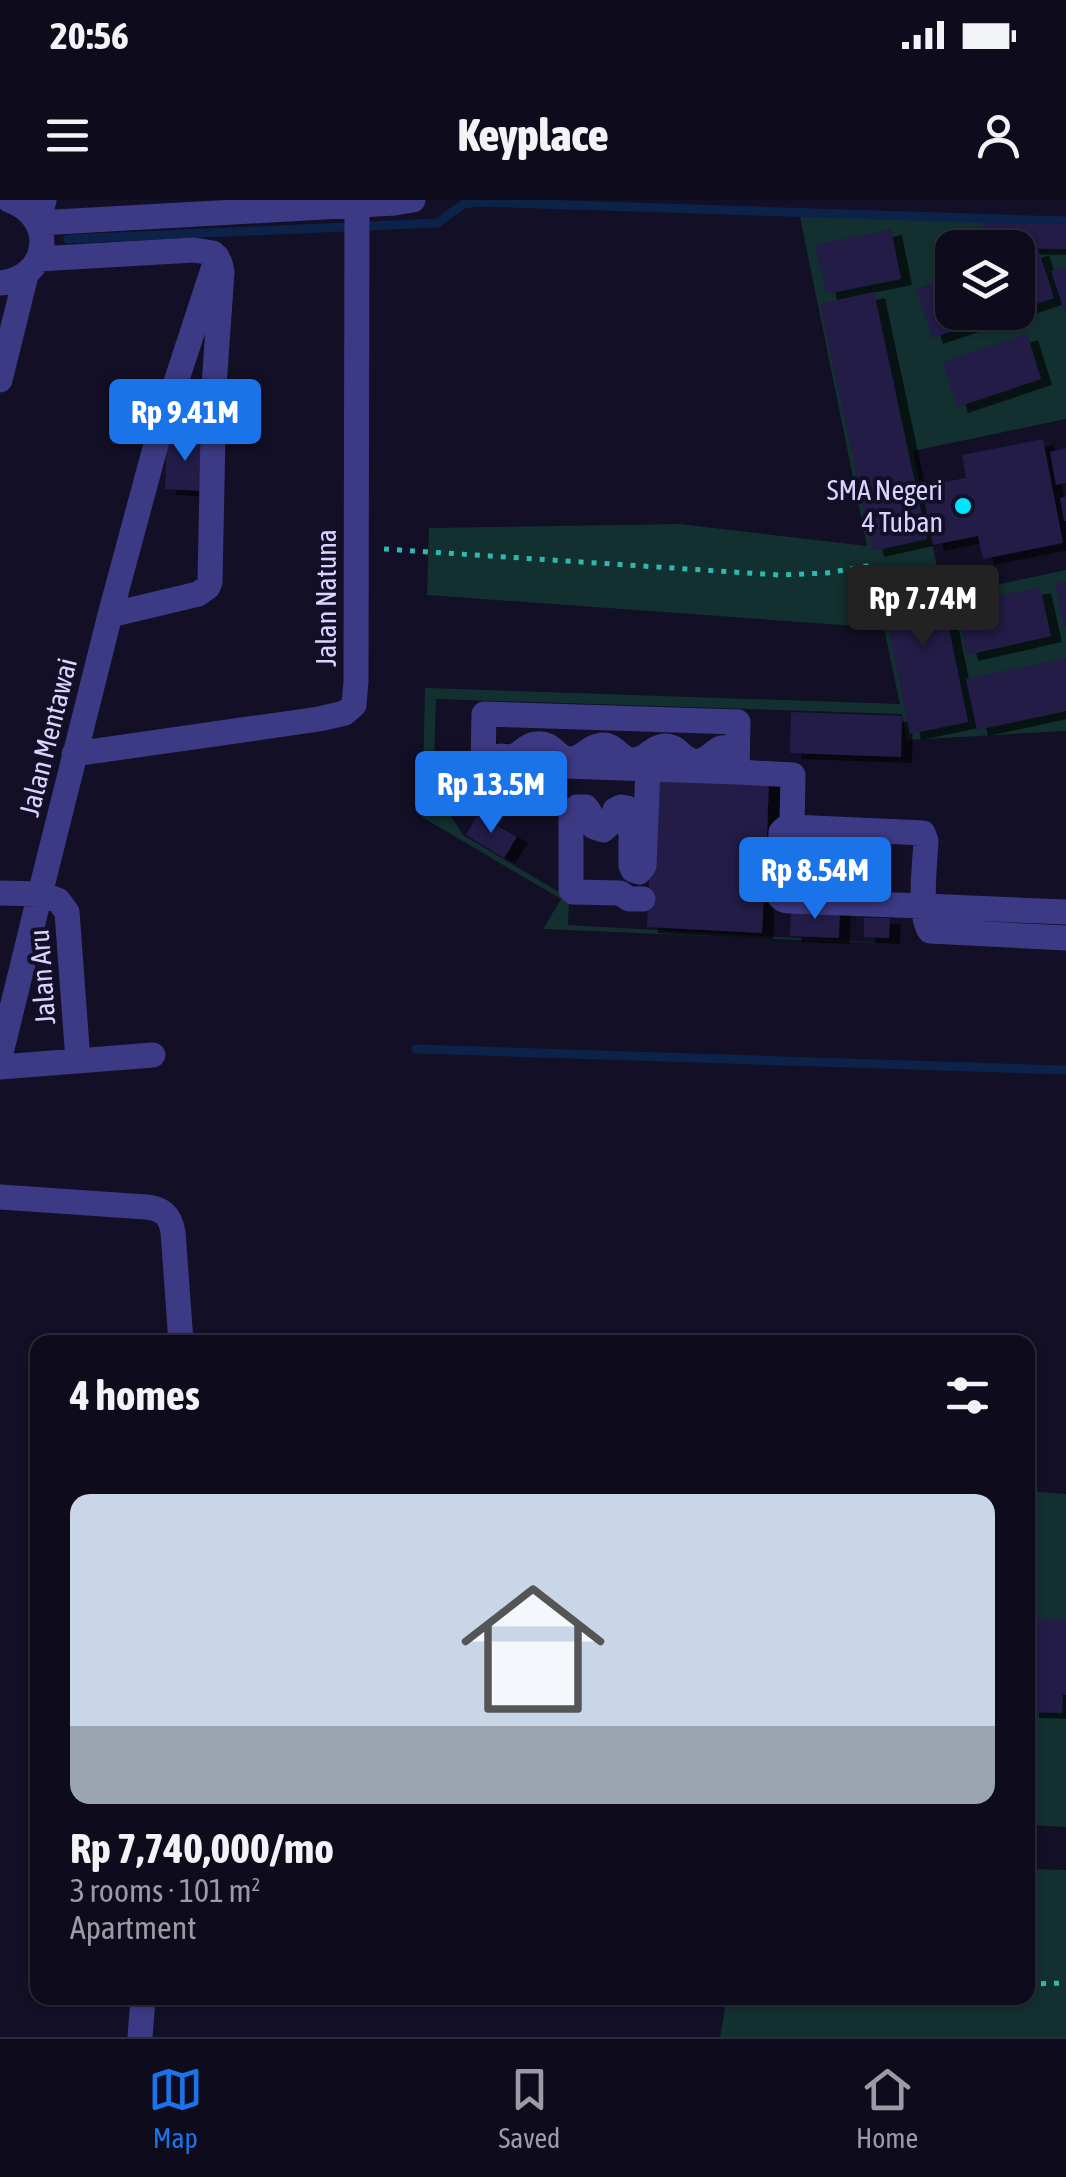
<!DOCTYPE html>
<meta charset="utf-8">
<style>
:root{--surface:#0e0b1c;--page:#171425;--text:#f1f3f6;--muted:#9b9ba3;--line:#2e2b3b;--accent:#1a73e8}
body{margin:0;font-family:"Asap Condensed",sans-serif;background:var(--page);color:var(--text);height:100vh;display:flex;flex-direction:column;font-size:38px;white-space:nowrap}
*{box-sizing:border-box;margin:0}
p{font-size:32px;color:var(--muted)}
.icon{flex:none;width:55px;height:55px;fill:none;stroke:currentColor;stroke-width:2;stroke-linecap:round;stroke-linejoin:round}
.map{position:relative;flex:1;overflow:hidden}
.side{position:absolute;left:30px;top:1135px;width:1005px;height:670px;display:flex;flex-direction:column;background:var(--surface);border-radius:20px;box-shadow:0 2px 8px #0004,0 0 0 2px var(--line)}
.side>*{flex:none}
.controls{position:absolute;left:935px;top:30px;display:grid;gap:20px}
.controls a{display:grid;place-items:center;width:100px;height:100px;border-radius:20px;background:var(--surface);box-shadow:0 2px 8px #0004,0 0 0 2px var(--line);font-size:50px}
.price{position:absolute;translate:-50% -85px;padding:0 22px;border-radius:10px;background:var(--accent);color:#fff;font-size:32px;line-height:65px;filter:drop-shadow(0 2px 5px #0008)}
.price::after{content:'';position:absolute;left:50%;top:60px;width:30px;height:22px;margin-left:-15px;background:inherit;clip-path:polygon(0 0,100% 0,50% 100%)}
.price.on{background:#222;color:#fff}
ul{padding:0;list-style:none}
li{display:grid;align-content:center;gap:20px;height:530px;padding:0 40px}
li span{display:grid;place-items:center;height:310px;border-radius:20px;color:#555}
li>.icon{margin-inline-start:auto}
span .icon{width:180px;height:180px;fill:#fffc;stroke-width:1}
li b{font-size:42px}
h2{display:flex;justify-content:space-between;align-items:center;height:120px;padding:0 40px;font-size:42px}
.status{display:flex;justify-content:space-between;align-items:center;height:70px;padding:0 50px;background:var(--surface);direction:ltr}
.status svg{height:28px;fill:currentColor}
header{display:flex;justify-content:space-between;align-items:center;height:130px;padding:0 40px;background:var(--surface);font-size:45px;font-weight:800}
.menu{display:flex;justify-content:space-around;align-items:center;height:140px;border-top:2px solid var(--line);background:var(--surface);font-size:28px;color:var(--muted)}
.menu a{display:grid;justify-items:center;gap:5px}
.menu .on{color:var(--accent)}
.map>svg:first-child{display:block}
.green{fill:#12302f;fill-rule:evenodd}
.lines{fill:none;stroke-linecap:round;stroke-linejoin:round}
.stream{stroke:#0c2248;stroke-width:9}
.building{fill:#241b47;filter:url(#shadow)}
.path{stroke:#2fb8b0;stroke-width:5;stroke-dasharray:5 8;stroke-linecap:butt}
.minor{stroke:#3d3a85;stroke-width:25}
.poi-dot{fill:#00e5ff;stroke:#130f26;stroke-width:4}
.labels{text-anchor:middle;dominant-baseline:central;stroke-width:8;stroke-linejoin:round;paint-order:stroke}
.poi-label{font-size:28px;fill:#d9d4ff;stroke:#130f26;text-anchor:end}
.street-label{font-size:28px;fill:#d9d4ff;stroke:#130f26}
</style>
<div class="status"><b>20:56</b><svg viewBox="0 0 49 12"><path d="M0 12V9h3v3zM5 12V6h3v6zM10 12V3h3v9zM15 12V0h3v12zM26 1h20v11H26zM47 4h2v5h-2z"/></svg></div>
<header><svg class="icon" aria-label="menu" viewBox="0 0 24 24"><path d="M4 6h16M4 12h16M4 18h16"/></svg>Keyplace<svg class="icon" aria-label="person" viewBox="0 0 24 24"><circle cx="12" cy="8" r="4"/><path d="M4 21q1-7 8-7t8 7"/></svg></header>
<div class="map">
<svg width="1066" height="1837" viewBox="0 0 1066 1837">
<defs>
<filter id="shadow"><feDropShadow dx="11" dy="6" stdDeviation="0" flood-color="#0009"/></filter>
</defs>
<rect width="100%" height="100%" fill="#130f26"/>
<path class="green" d="M799 12 1066 21V219L913 251 943 396 1066 370V531L907 540 902 514 436 499 433 590 463 635 569 698 568 725 901 744 543 729 561 699 422 617 425 488 900 504 884 428 427 395 429 328 680 324 867 346ZM952 48H1018V112H952Z
M1028 1291 1066 1294V1627L1028 1625Z
M1028 1669 1066 1670V1837H720L727 1798H1028Z"/>
<g class="lines">
<path class="stream" d="M68 39 437 23 464 4 478 2 1066 21
M416 849 1066 870"/>
</g>
<path class="building" d="M982 23 1066 24V49L982 48Z
M891 29 901 79 826 94 815 45Z
M1038 49 1054 98 1018 110V56Z
M1066 67V113H1065L1051 71Z
M952 77V112L1007 113 932 138 916 89Z
M874 92 927 339 873 351 820 104Z
M1027 134 1041 179 957 207 943 162Z
M167 236 205 238 203 291 165 289Z
M1043 239 1063 343 983 359 978 336 933 345 921 286 966 278 962 255Z
M1066 248V283L1056 285 1050 252Z
M1066 296V321H1064L1060 298Z
M936 366 968 522 910 534 878 378Z
M1066 382V426L1064 427 1055 384Z
M1040 387 1051 436 967 455 956 406Z
M1066 458V511L977 530 966 479Z
M791 512 902 516 901 557 790 553Z
M654 574 769 580 767 636 794 637 792 676 765 675 762 733 647 727Z
M478 614 517 637 504 658 466 635Z
M791 707 840 708 839 738 790 736Z
M864 718H890L889 738 864 737Z
M1028 1418 1066 1420V1495L1063 1494 1062 1513 1028 1512Z"/>
<g class="lines">
<path class="path" d="M384 349 779 375 827 373 872 365
M1028 1784 1066 1783"/>
<path class="minor" d="M44 0 38 23 395 3 413 0
M38 59 194 50 213 53 220 63 222 72 214 186 210 382 208 387 198 394 110 415
M0 83C51 78 57 17 9 0
M0 180 26 75
M484 514 738 522 737 572 483 563Z
M74 554 319 519 345 513 354 505 356 481 357 5
M501 556C522 560 521 546 536 544 553 541 556 559 570 559 583 559 587 548 598 546 615 541 618 559 632 560 645 561 649 550 660 547 677 542 680 559 694 561 707 563 711 552 721 548 725 547 733 549 737 549
M737 572 793 575 792 627
M0 693 40 694 110 415 158 237 217 57
M643 699H629L620 693 573 692 571 690V616L577 607H586L590 613 594 627 603 630 611 623 615 610 621 607 627 608 631 617V666L633 670 639 672 644 666 648 569
M1066 712 924 706 788 701C781 700 778 697 778 690L781 632 785 628 792 627 923 633 926 641C925 663 918 715 930 731L1066 738
M0 857 40 694 58 700 67 712 78 861
M0 867 153 855
M0 997 146 1007C163 1009 170 1015 173 1032L181 1142
M140 1837 143 1798"/>
</g>
<circle class="poi-dot" cx="963" cy="306" r="10"/>
<g class="labels">
<g class="poi-label">
<text x="943" y="290">SMA Negeri<tspan x="943" dy="32">4 Tuban</tspan></text>
</g>
<g class="street-label">
<text transform="translate(326 398) rotate(-90)">Jalan Natuna</text>
<text transform="translate(48 537) rotate(-76)">Jalan Mentawai</text>
<text transform="translate(42 777) rotate(-94)">Jalan Aru</text>
</g>
</g>
</svg>
<div class="controls">
<a><svg class="icon" aria-label="layers" viewBox="0 0 24 24"><path d="M12 4l9 5-9 5-9-5zM3 14l9 5 9-5"/></svg></a>
</div>
<b class="price" style="left:185px;top:264px">Rp 9.41M</b>
<b class="price on" style="left:923px;top:450px">Rp 7.74M</b>
<b class="price" style="left:491px;top:636px">Rp 13.5M</b>
<b class="price" style="left:815px;top:722px">Rp 8.54M</b>
<section class="side">
<h2>4 homes<svg class="icon" aria-label="filters" viewBox="0 0 24 24"><path d="M4 7h16M4 17h16"/><circle cx="9" cy="7" r="2"/><circle cx="15" cy="17" r="2"/></svg></h2>
<ul>
<li><span style="background:linear-gradient(#c9d6e8 75%,#9aa5b1 0)"><svg class="icon" aria-label="home" viewBox="0 0 24 24"><path d="M3 11l9-7 9 7M6 9v11h12V9"/></svg></span><div><b>Rp 7,740,000/mo</b><p>3 rooms · 101 m²</p><p>Apartment</p></div></li>
</ul>
</section>
</div>
<nav class="menu">
<a class="on"><svg class="icon" aria-label="map" viewBox="0 0 24 24"><path d="M3 6l6-2 6 2 6-2v14l-6 2-6-2-6 2zM9 4v14M15 6v14"/></svg>Map</a>
<a><svg class="icon" aria-label="saved" viewBox="0 0 24 24"><path d="M7 4h10v16l-5-4-5 4z"/></svg>Saved</a>
<a><svg class="icon" aria-label="home" viewBox="0 0 24 24"><path d="M3 11l9-7 9 7M6 9v11h12V9"/></svg>Home</a>
</nav>
